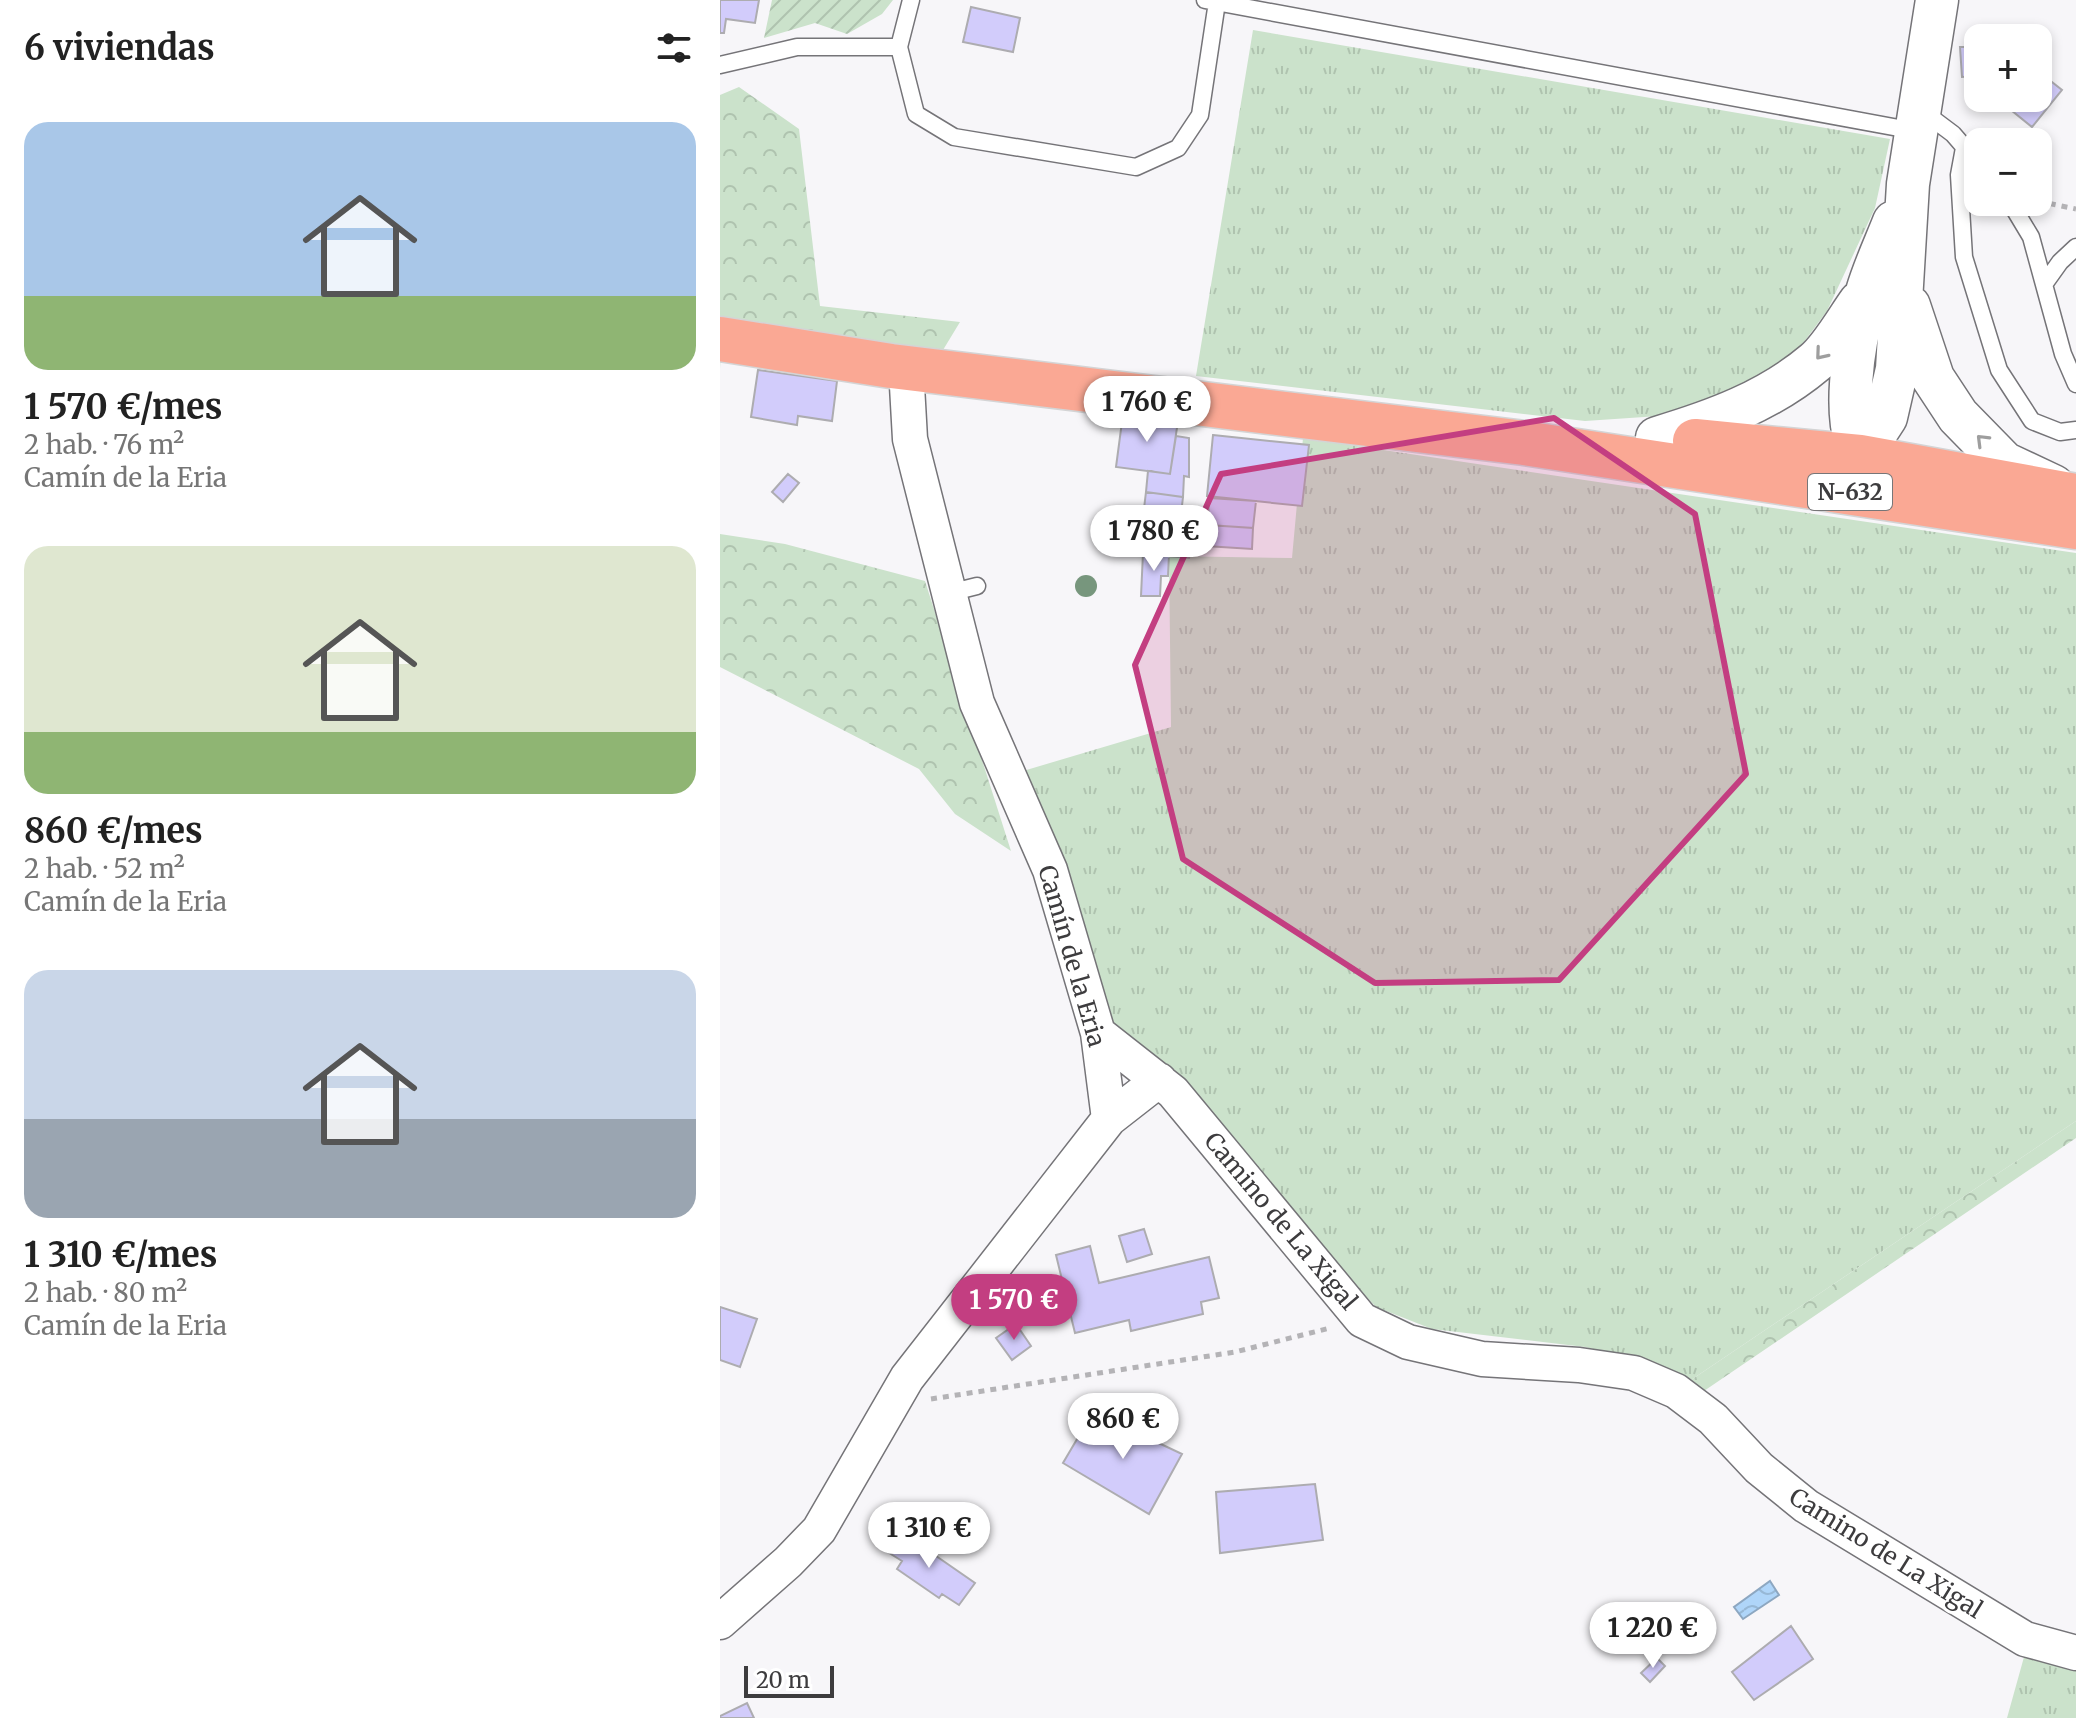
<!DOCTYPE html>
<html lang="es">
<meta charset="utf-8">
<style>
:root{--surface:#fff;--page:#f6f6f6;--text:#222;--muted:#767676;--accent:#c33e81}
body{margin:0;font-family:Merriweather,serif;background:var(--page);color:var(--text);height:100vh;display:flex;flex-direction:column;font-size:30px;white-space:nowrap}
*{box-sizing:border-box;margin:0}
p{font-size:26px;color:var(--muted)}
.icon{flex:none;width:44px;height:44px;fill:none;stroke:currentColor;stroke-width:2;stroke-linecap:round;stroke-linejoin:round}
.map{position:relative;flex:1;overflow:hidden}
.details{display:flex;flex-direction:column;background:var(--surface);width:720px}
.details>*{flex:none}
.controls{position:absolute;left:1244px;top:24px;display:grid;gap:16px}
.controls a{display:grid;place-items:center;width:88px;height:88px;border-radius:16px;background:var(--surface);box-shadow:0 4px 12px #0003;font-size:40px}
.scale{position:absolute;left:24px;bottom:20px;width:90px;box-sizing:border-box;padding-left:8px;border:4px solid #3d3c3e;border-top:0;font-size:22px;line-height:28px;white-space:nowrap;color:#3d3c3e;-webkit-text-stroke:6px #fff;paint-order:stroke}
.price{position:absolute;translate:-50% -68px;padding:0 18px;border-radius:28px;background:#fff;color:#222;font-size:26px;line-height:52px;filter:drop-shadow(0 2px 4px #0008)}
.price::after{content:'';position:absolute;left:50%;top:48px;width:24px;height:18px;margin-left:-12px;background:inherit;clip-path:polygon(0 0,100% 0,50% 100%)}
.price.selected{background:var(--accent);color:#fff}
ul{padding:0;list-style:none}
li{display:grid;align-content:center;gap:16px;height:424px;padding:0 24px}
li span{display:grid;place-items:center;height:248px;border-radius:24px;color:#555}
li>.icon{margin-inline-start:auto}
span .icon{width:144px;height:144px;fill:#fffc;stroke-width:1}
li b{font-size:34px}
h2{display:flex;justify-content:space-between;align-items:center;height:96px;padding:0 24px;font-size:34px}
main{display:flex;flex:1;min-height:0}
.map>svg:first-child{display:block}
.grass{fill:url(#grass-tufts)}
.forest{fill:url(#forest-crowns)}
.garden{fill:url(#garden-furrows)}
.water{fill:url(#water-waves);stroke:#8da7c1;stroke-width:2}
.building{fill:#d2ccfb;stroke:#adacb0;stroke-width:2}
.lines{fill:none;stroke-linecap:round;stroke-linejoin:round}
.service-casing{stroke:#757478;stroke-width:19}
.minor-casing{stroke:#757478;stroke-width:37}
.tertiary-casing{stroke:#757478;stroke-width:45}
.trunk-casing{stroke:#d4d4d5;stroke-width:47}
.path{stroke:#b4b3b6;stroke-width:5;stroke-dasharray:6 6;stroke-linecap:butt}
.service{stroke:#fff;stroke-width:16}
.minor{stroke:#fff;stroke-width:34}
.tertiary{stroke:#fff;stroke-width:42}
.trunk{stroke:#faa894;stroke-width:44}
.tree{fill:#77967d}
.oneway{stroke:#9e9e9e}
.marked{fill:#c33e81;fill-opacity:0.2;stroke:#c33e81;stroke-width:6;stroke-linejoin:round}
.labels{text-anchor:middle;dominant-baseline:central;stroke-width:6;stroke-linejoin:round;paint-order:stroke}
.shield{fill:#fff;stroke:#777678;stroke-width:2}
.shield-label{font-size:22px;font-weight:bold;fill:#3d3c3e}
.street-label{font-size:24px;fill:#3d3c3e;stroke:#fff}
</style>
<main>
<section class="details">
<h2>6 viviendas<svg class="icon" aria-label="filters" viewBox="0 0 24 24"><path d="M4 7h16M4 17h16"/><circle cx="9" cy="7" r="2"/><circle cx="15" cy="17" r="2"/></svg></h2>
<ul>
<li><span style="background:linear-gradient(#a9c7e8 70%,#8fb573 0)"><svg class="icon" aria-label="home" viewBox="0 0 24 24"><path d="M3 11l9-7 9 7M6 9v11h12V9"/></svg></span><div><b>1 570 €/mes</b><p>2 hab. · 76 m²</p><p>Camín de la Eria</p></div></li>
<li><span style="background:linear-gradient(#dfe7d0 75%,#8fb573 0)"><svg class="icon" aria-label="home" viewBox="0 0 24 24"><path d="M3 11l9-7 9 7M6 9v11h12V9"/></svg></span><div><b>860 €/mes</b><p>2 hab. · 52 m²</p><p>Camín de la Eria</p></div></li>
<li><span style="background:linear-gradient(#c9d6e8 60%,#9aa5b1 0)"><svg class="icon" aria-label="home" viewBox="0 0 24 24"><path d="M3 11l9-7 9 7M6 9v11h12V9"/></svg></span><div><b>1 310 €/mes</b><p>2 hab. · 80 m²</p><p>Camín de la Eria</p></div></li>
</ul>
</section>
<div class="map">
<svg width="1356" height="1718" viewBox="0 0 1356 1718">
<defs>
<pattern id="grass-tufts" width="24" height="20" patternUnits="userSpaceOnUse" patternTransform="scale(2)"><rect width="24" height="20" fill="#cbe2cb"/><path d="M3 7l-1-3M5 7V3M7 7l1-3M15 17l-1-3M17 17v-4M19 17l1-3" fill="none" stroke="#afc3af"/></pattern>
<pattern id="forest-crowns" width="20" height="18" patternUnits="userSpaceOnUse" patternTransform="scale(2)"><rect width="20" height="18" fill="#cbe2cb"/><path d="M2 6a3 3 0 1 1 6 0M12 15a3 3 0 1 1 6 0" fill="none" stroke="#afc3af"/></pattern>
<pattern id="garden-furrows" width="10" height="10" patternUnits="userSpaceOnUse" patternTransform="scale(2)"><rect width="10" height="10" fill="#cbe2cb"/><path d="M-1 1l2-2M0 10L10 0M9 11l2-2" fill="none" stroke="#afc3af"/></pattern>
<pattern id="water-waves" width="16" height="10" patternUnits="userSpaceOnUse" patternTransform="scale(2)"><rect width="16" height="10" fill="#afd5f9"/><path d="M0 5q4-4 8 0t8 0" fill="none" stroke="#97b8d6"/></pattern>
</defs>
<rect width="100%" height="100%" fill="#f7f6f9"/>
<path class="grass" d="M533 30 1170 139 1155 208 1107 311 1075 354 1025 391 954 415 865 421 476 376Z
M583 438 1356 553V1121L968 1382 929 1363 865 1347 712 1329 656 1307 389 1022 303 771 451 727 449 556 572 558Z
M1304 1657 1356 1666V1718H1287Z"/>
<path class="forest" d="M19 87 79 129 100 306 240 322 223 350 2 323 0 369V95Z
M0 534 65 544 205 581 291 851 235 814 199 769 0 667Z
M1356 1121V1138L981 1393 968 1382Z"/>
<path class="garden" d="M52 0H173L162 14 127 34 95 23 44 38Z"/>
<path class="water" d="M1050 1581 1059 1595 1023 1619 1014 1607Z"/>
<path class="building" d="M0 0H39L35 23 6 19 4 33H0Z
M251 7 300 18 293 52 243 42Z
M1240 47H1258V76L1242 77Z
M1318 71 1342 90 1312 127 1291 110 1294 106 1284 98H1318Z
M38 370 117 381 112 421 78 416 77 425 31 417Z
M403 414 458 421 450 474 396 467Z
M493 435 589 445 582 506 487 496Z
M456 436 469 438V477L464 476 463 497 426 492 428 471 450 474Z
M68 474 79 483 63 502 52 492Z
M426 492 463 497 459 531 422 525Z
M489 498 536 501 533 528 488 525Z
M389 516 430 520 426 554 385 548Z
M430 520 473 525 469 558 426 554Z
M488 525 533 528 532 549 486 546Z
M423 553 449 554 448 576H441L440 596H421Z
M424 1229 432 1254 407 1262 399 1236Z
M370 1246 379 1283 489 1257 499 1298 481 1302 483 1314 411 1331 409 1320 355 1333 336 1255Z
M0 1307 37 1319 20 1367 0 1360Z
M296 1324 311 1346 292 1360 276 1338Z
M373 1412 462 1454 429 1514 343 1463Z
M595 1484 603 1540 500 1553 496 1492Z
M180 1531 255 1583 239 1605 222 1594 219 1598 177 1569 182 1561 166 1551Z
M1071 1626 1093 1659 1034 1700 1012 1672Z
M937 1658 945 1666 930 1682 921 1673Z
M27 1703 34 1718H0V1716Z"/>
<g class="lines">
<defs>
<path id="service" d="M191 0 179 47 196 114 234 137 416 167 458 148 480 115 497 2
M485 0 1195 131
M0 65 77 47H179
M1201 110 1233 134 1258 163
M1244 148 1239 175 1244 257 1279 370 1312 421 1340 432 1356 430
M1290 202 1311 237 1343 354 1356 384
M1325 283 1340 262 1356 247
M229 593 257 586"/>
<path id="minor" d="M378 1033 453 1092 642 1320 688 1342 762 1359 859 1365 914 1373 956 1391 993 1419 1039 1468 1086 1506 1305 1639 1356 1653
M389 1119 439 1080
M0 1622 68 1562 99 1530 187 1378 389 1119 378 1033 330 870 257 703 190 439 186 368"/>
<path id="tertiary" d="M1189 306 1213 378 1238 416 1284 463 1333 486
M937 438C994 421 1049 401 1095 362 1111 349 1127 320 1140 302
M1149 465C1115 434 1136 332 1147 292 1154 268 1165 245 1174 222
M1110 468 1140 457 1166 417 1177 369 1188 184 1217 0"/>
<path id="trunk" d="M0 339 171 366 804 443 1356 527
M975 441 1140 457 1356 496"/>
</defs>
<use href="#service" class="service-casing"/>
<use href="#minor" class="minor-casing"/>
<use href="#tertiary" class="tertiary-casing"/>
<use href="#trunk" class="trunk-casing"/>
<path class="path" d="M1318 201 1356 209
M211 1399 515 1352 610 1328"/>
<use href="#service" class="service"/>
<use href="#minor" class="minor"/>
<use href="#tertiary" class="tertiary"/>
<use href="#trunk" class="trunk"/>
</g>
<circle class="tree" cx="366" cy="586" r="11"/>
<defs><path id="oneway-chevron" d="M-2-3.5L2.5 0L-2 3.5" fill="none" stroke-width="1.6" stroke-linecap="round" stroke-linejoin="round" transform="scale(2)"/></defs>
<g class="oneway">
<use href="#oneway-chevron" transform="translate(1101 354) rotate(130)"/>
<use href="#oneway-chevron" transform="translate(1262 440) rotate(-135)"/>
</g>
<path class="marked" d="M834 418 975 514 1026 774 839 980 655 983 463 859 415 665 501 474Z"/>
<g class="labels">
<rect class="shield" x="1088" y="474" width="84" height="36" rx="6"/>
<g class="shield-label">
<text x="1130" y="492">N-632</text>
</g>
<g class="street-label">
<text transform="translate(352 956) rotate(74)">Camín de la Eria</text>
<text transform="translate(561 1221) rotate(50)">Camino de La Xigal</text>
<text transform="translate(1166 1553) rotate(32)">Camino de La Xigal</text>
</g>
</g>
</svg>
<div class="controls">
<a>+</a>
<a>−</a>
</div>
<div class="scale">20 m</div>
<b class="price" style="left:427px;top:444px">1 760 €</b>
<b class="price" style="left:434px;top:573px">1 780 €</b>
<b class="price selected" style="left:294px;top:1342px">1 570 €</b>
<b class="price" style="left:403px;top:1461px">860 €</b>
<b class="price" style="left:209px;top:1570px">1 310 €</b>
<b class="price" style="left:933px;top:1670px">1 220 €</b>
</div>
</main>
